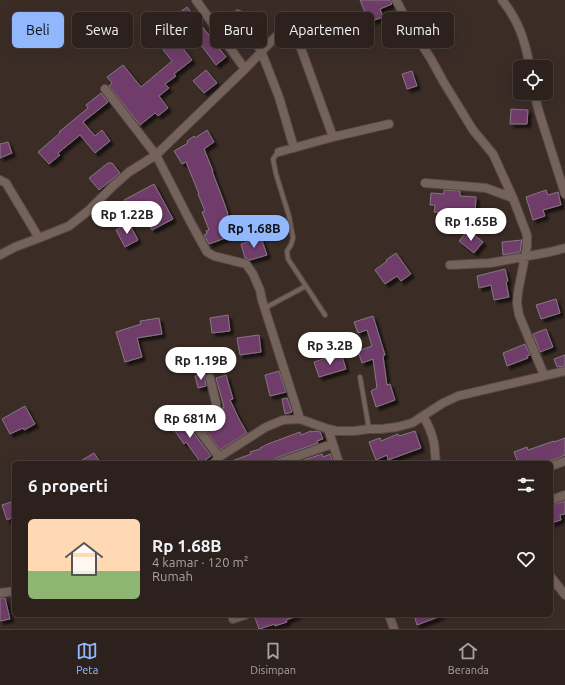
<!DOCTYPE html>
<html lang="id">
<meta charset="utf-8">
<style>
:root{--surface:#2c211c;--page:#382e29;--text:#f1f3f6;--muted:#a6a3a3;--line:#483e3b;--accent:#91b8fd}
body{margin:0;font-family:Ubuntu,sans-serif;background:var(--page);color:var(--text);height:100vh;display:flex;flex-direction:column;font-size:15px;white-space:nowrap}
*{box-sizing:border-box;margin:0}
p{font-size:13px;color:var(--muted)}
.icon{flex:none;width:22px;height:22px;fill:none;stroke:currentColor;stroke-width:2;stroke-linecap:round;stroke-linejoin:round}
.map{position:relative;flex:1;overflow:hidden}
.side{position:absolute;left:12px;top:461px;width:541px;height:156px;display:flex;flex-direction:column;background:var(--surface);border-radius:6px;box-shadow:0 4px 16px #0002,0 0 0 1px var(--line)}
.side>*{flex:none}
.hud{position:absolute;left:12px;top:12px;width:541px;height:36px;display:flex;gap:8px}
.fabs{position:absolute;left:513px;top:60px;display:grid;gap:8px}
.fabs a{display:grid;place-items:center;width:40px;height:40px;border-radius:6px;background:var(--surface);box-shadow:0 4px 16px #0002,0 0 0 1px var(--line);font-size:20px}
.price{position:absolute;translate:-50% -34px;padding:0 9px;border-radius:14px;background:#fff;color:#222;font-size:13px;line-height:26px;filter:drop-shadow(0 1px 2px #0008)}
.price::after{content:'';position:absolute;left:50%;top:24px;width:12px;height:9px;margin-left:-6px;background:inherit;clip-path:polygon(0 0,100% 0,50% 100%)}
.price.current{background:var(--accent);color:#111}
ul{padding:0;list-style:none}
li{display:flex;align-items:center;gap:12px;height:100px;padding:0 16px}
li span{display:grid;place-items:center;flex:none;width:112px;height:80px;border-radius:6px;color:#555}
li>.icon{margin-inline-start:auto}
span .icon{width:48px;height:48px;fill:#fffc;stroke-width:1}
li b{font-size:17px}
h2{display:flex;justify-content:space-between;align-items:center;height:48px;padding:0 16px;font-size:17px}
.tag{padding:0 14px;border-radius:6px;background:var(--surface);box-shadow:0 4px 16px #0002,0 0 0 1px var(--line);font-size:14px;line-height:36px}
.tag.current{background:var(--accent);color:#111}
.menu{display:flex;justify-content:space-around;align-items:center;height:56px;border-top:1px solid var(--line);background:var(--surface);font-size:11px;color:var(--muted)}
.menu a{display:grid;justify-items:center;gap:2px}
.menu .current{color:var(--accent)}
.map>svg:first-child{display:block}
.building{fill:#6f3e6a;stroke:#857783;filter:url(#shadow)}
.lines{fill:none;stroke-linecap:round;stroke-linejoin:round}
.service-casing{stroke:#564944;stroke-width:6}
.minor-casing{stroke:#564944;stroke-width:10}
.service{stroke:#74625b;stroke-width:4}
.minor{stroke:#74625b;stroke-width:8}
</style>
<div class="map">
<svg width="565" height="629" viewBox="0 0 565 629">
<defs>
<filter id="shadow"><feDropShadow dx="3.5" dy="3.5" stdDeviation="1" flood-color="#0009"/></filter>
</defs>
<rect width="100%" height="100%" fill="#3b2c26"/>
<path class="building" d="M360 0H391L392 4 380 9 383 17 369 22Z
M187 7 226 57 216 65 192 33 179 43 192 60 174 74 176 76 165 84 169 88 159 96 168 108 158 116 155 113 140 125 109 86 112 83 107 77 123 65 141 87 172 61 153 37 174 21 172 18Z
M29 19 40 30 30 41 19 30Z
M399 25 402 37 385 40 383 29Z
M206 70 217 83 204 93 193 81Z
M412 71 417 86 407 89 402 74Z
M101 93 108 102 83 122 95 136 102 130 110 141 95 153 80 135 58 153 60 155 49 164 38 152 60 133 59 132 88 108 86 105Z
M511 109 528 110 527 124H510Z
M207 130 214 142 204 149 213 171H212L222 197 228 214 227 215 234 235 209 244 204 235 207 234 206 231 209 230 202 212 205 211 198 194H199L186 162 182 164 174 151 188 143 187 141 194 136 195 138Z
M8 142 12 153 0 158V144Z
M108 163H112L120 173 99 190 89 178Z
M154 184 173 219 152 230 142 212 132 216 124 200Z
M444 190 460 191V196L476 197 475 215H477L478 226 455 227 454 214 434 212 435 205H430L431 193 444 194Z
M546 190 548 195 558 192 561 205 543 210 545 216 533 220 526 197Z
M129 223 138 240 125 247 116 230Z
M468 230 483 242 474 253 459 241Z
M261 238 267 255 250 260 245 258 241 244Z
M522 240 520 252 503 255 502 242Z
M396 253 411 274 401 281 397 276 385 284 375 270 387 261 386 260Z
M505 269 508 281 506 282 509 297 494 300 491 285 479 288 477 276Z
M556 299 560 313 541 319 536 305Z
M228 315 230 331 212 333 210 318Z
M373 316 385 355 383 356 387 385 390 384 395 400 376 407 371 391 377 388 373 359 362 363 358 351 372 346 367 330 358 333 354 322Z
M159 318 162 334 137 338 142 357 125 362 116 332 141 324 140 321Z
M546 329 553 347 540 352 533 334Z
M259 335 261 352 240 355 237 338Z
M525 344 530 355 527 356 528 358 507 366 503 353Z
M565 355V366L557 367 554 359Z
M332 356 333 359 342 356 346 369 319 377 314 362Z
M279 371 286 392 270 396 265 375Z
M205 374V379L206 386 198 388 195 376Z
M226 375 233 399 230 400 239 419 247 433 220 450 205 429 226 416 222 408 224 407 216 378Z
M287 398 292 412 285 414 282 399Z
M25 406 35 424 24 430 23 428 10 434 2 419Z
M181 416 211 456 201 463 186 442 184 444 170 424Z
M311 431V432L316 431 320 432 323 439 317 441 318 443 276 458 274 460 273 463H229V462L251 454 250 452 260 449V448L268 444 300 432 301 435Z
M415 431 421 448 388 460 387 455 376 460 369 442 380 438 381 441 398 434 399 436Z
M565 438V455L545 463H518L514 452 527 447 528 450 554 441V442Z
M94 453 101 463H77Z
M322 454 323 457 330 454 333 463H295Z
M14 501V517L7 520 2 505Z
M565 501V514L560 515 561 520 551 523V505Z
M0 598H5L10 619 0 621Z
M254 615H296L297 616 286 620 287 622 275 626V624L259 629Z
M414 615H441V616L417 625Z"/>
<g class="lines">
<defs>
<path id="service" d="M306 286 325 315
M265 308 306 286 288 259 287 251 291 245 293 238 289 216 276 174 273 159 276 155 279 152
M360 377 369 429"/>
<path id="minor" d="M196 0 245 69
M396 0 408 23 431 59 443 81 473 130 493 154 513 198
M502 0C519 21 525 41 530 67
M238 14 261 51 279 97 294 148
M105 89 156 155 191 223 207 252 214 256 246 264 253 274 260 290 262 300 300 419
M534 93 539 112 565 194
M279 152 333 137 389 124
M0 180 6 183 39 238
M425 183 486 188 513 198 527 235V246L518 292 517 303 519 315 544 375
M0 255 15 247 39 238 69 226 88 211 113 186 129 172 156 155 245 69 284 28C288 26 290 26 294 29L333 137
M450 265 490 263 550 252 565 248
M185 411 219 457
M423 416C428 424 432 434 434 443 435 450 435 456 436 463
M197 426 216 409V403L210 378
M328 429 339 463
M214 463 219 457 266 427 283 420 300 419 328 429 337 431H354L369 429H381L397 427 412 423 443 403 458 396 565 371
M278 463 332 444
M551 466 565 461
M551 500 565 495
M551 577 565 595
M0 593 14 591
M389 615 394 629
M233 619 245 615"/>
</defs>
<use href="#service" class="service-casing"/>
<use href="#minor" class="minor-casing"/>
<use href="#service" class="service"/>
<use href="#minor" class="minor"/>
</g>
</svg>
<div class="fabs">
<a><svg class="icon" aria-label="locate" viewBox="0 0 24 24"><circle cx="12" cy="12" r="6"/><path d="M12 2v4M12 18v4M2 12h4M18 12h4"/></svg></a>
</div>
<b class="price" style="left:127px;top:235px">Rp 1.22B</b>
<b class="price" style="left:471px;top:242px">Rp 1.65B</b>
<b class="price current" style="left:254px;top:249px">Rp 1.68B</b>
<b class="price" style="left:330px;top:366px">Rp 3.2B</b>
<b class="price" style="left:201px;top:381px">Rp 1.19B</b>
<b class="price" style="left:190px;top:439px">Rp 681M</b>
<div class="hud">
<a class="tag current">Beli</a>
<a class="tag">Sewa</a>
<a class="tag">Filter</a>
<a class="tag">Baru</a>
<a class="tag">Apartemen</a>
<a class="tag">Rumah</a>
</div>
<section class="side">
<h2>6 properti<svg class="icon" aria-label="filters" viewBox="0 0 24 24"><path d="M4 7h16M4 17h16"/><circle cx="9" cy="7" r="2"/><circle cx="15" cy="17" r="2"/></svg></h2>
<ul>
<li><span style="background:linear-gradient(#ffd9b3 65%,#8fb573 0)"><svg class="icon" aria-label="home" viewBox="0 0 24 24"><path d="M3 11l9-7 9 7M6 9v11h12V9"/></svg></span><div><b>Rp 1.68B</b><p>4 kamar · 120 m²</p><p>Rumah</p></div><svg class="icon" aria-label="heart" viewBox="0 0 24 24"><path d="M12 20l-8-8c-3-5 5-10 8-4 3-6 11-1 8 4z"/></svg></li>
</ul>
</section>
</div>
<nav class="menu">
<a class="current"><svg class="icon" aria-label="map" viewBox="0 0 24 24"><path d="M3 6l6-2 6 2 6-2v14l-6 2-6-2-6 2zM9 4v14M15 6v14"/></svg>Peta</a>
<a><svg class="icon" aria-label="saved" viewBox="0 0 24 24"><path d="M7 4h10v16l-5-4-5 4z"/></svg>Disimpan</a>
<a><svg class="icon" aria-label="home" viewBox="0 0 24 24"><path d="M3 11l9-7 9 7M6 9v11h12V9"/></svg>Beranda</a>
</nav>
